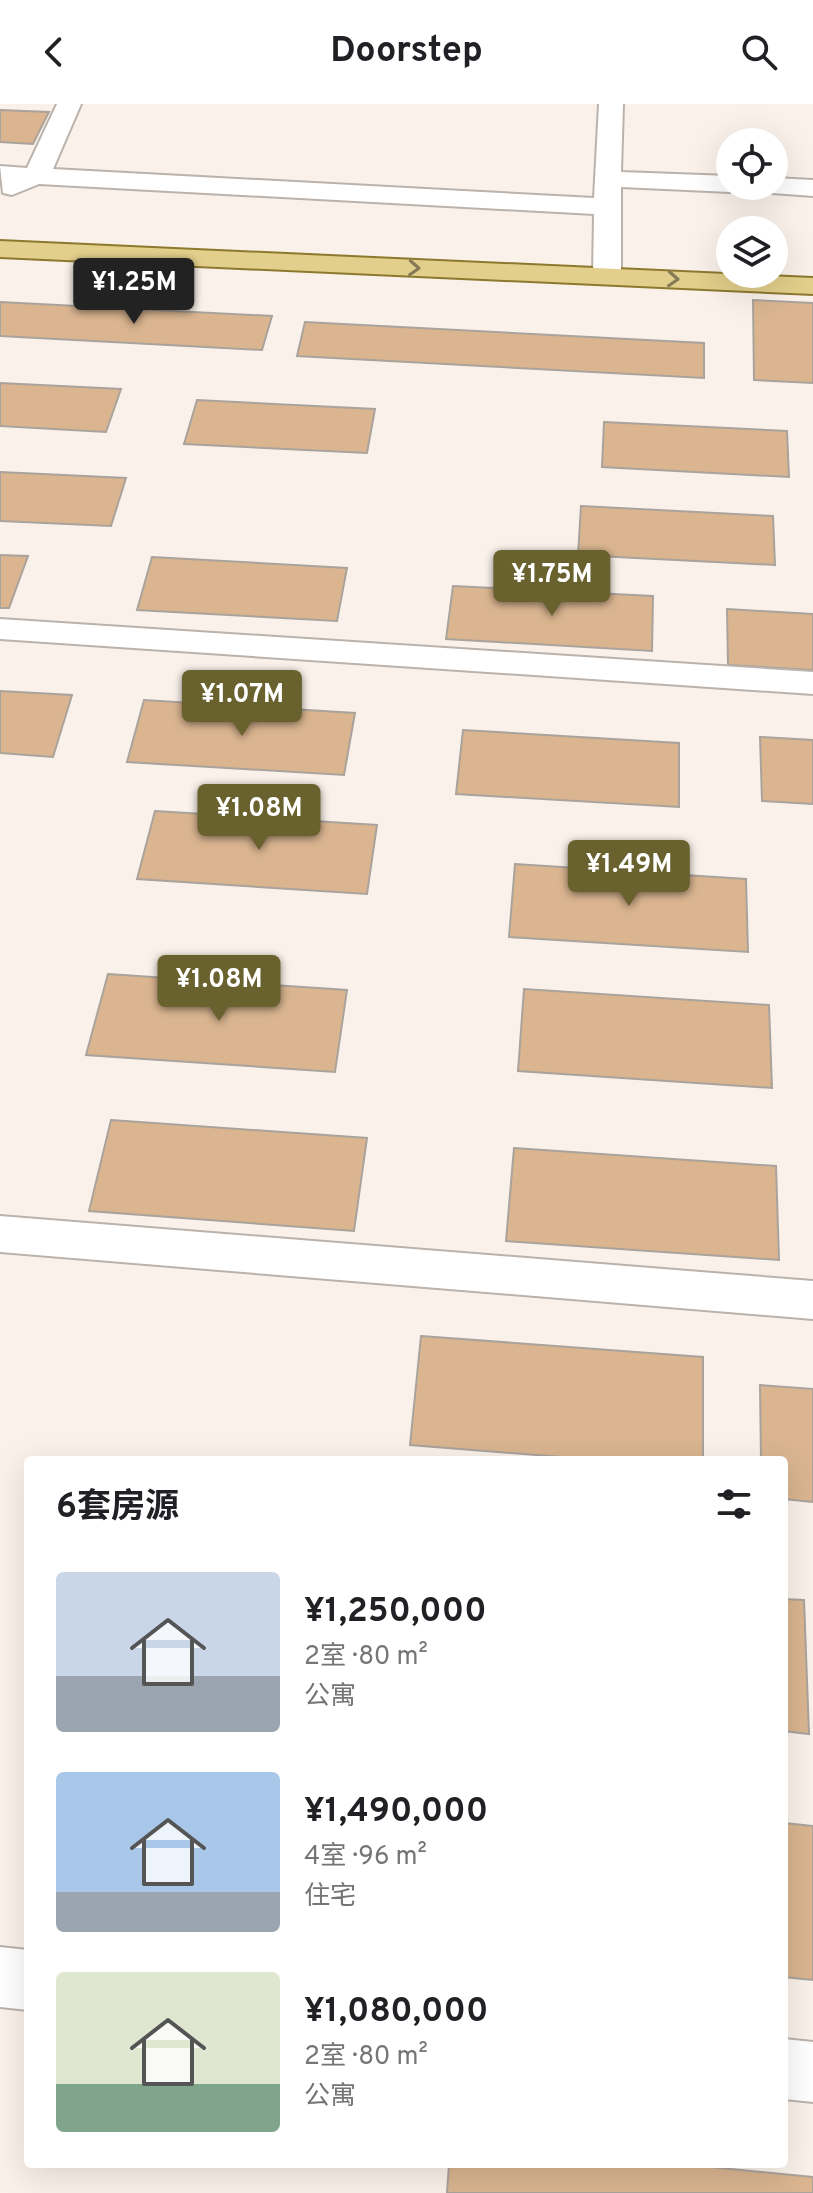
<!DOCTYPE html>
<html lang="zh">
<meta charset="utf-8">
<style>
:root{--surface:#fff;--page:#f6f6f6;--text:#202124;--muted:#757577;--accent:#69612e}
body{margin:0;font-family:Overpass,"Noto Sans SC",sans-serif;background:var(--page);color:var(--text);height:100vh;display:flex;flex-direction:column;font-size:30px;white-space:nowrap}
*{box-sizing:border-box;margin:0}
p{font-size:26px;color:var(--muted)}
.icon{flex:none;width:44px;height:44px;fill:none;stroke:currentColor;stroke-width:2;stroke-linecap:round;stroke-linejoin:round}
.map{position:relative;flex:1;overflow:hidden}
.drawer{position:absolute;left:24px;top:1352px;width:764px;height:712px;display:flex;flex-direction:column;background:var(--surface);border-radius:8px;box-shadow:0 8px 32px #0002}
.drawer>*{flex:none}
.buttons{position:absolute;left:716px;top:24px;display:grid;gap:16px}
.buttons a{display:grid;place-items:center;width:72px;height:72px;border-radius:50%;background:var(--surface);box-shadow:0 8px 32px #0002;font-size:40px}
.price{position:absolute;translate:-50% -68px;padding:0 18px;border-radius:8px;background:var(--accent);color:#fff;font-size:26px;line-height:52px;filter:drop-shadow(0 2px 4px #0008)}
.price::after{content:'';position:absolute;left:50%;top:48px;width:24px;height:18px;margin-left:-12px;background:inherit;clip-path:polygon(0 0,100% 0,50% 100%)}
.price.current{background:#222;color:#fff}
ul{padding:0;list-style:none}
li{display:flex;align-items:center;gap:24px;height:200px;padding:0 32px}
li span{display:grid;place-items:center;flex:none;width:224px;height:160px;border-radius:8px;color:#555}
li>.icon{margin-inline-start:auto}
span .icon{width:96px;height:96px;fill:#fffc;stroke-width:1}
li b{font-size:34px}
h2{display:flex;justify-content:space-between;align-items:center;height:96px;padding:0 32px;font-size:34px}
header{display:flex;justify-content:space-between;align-items:center;height:104px;padding:0 32px;background:var(--surface);font-size:36px;font-weight:700}
.map>svg:first-child{display:block}
.building{fill:#dab590;stroke:#aaa39c;stroke-width:2}
.lines{fill:none;stroke-linecap:round;stroke-linejoin:round}
.minor-casing{stroke:#bab2ab;stroke-width:4}
.major-casing{stroke:#8d792e;stroke-width:4}
.minor{fill:#fff;fill-rule:evenodd}
.major{fill:#e1cf8b;fill-rule:evenodd}
.oneway{stroke:#867b54}
</style>
<header><svg class="icon" aria-label="back" viewBox="0 0 24 24"><path d="M15 5l-7 7 7 7"/></svg>Doorstep<svg class="icon" aria-label="search" viewBox="0 0 24 24"><circle cx="10" cy="10" r="6"/><path d="M15 15l6 6"/></svg></header>
<div class="map">
<svg width="813" height="2089" viewBox="0 0 813 2089">
<rect width="100%" height="100%" fill="#faf2ea"/>
<path class="building" d="M0 6 49 8 33 40 0 38Z
M753 196 813 199V279L754 276Z
M0 198 272 212 262 246 0 232Z
M305 218 704 239V274L297 252Z
M0 279 121 285 106 328 0 322Z
M197 296 375 305 367 349 184 340Z
M604 318 787 327 789 373 602 363Z
M0 368 126 374 111 422 0 417Z
M581 402 773 412 775 461 578 451Z
M0 451 28 452 9 504H0Z
M152 453 347 464 337 517 137 506Z
M453 482 653 492 652 547 446 535Z
M727 505 813 510V566L728 561Z
M0 587 72 591 53 653 0 649Z
M144 596 355 609 344 671 127 658Z
M463 626 679 639V703L456 690Z
M760 633 813 636V700L762 697Z
M155 707 377 721 367 790 137 775Z
M515 760 746 775 748 848 509 833Z
M108 870 347 886 335 968 86 951Z
M524 885 769 901 772 984 518 967Z
M111 1016 367 1034 354 1127 89 1107Z
M514 1044 776 1062 779 1156 506 1137Z
M421 1232 703 1253V1356H599L410 1341Z
M760 1281 813 1285V1398L784 1395V1356H761Z
M784 1495 804 1496 809 1630 784 1627Z
M784 1719 813 1722V1876L784 1873Z
M449 2060H680L813 2073V2089H447Z"/>
<g class="lines">
<defs>
<path id="minor" d="M57 0H81L53 65 594 94 599 0H623L621 68 730 72V82H742L730 88 621 83V172L617 178 607 180 597 178 593 172 594 110 39 80 12 91 3 89 0 62 27 64Z
M774 74 813 76V92L760 88 756 82H774Z
M0 515 813 568V590L0 535Z
M0 1112 813 1177V1215L0 1148Z
M0 1843 28 1846V1906L0 1903Z
M784 1935 813 1938V1998L784 1995Z"/>
<path id="major" d="M0 137 813 174V190L0 153Z"/>
</defs>
<use href="#minor" class="minor-casing"/>
<use href="#major" class="major-casing"/>
<use href="#minor" class="minor"/>
<use href="#major" class="major"/>
</g>
<defs><path id="oneway-chevron" d="M-2-3.5L2.5 0L-2 3.5" fill="none" stroke-width="1.6" stroke-linecap="round" stroke-linejoin="round" transform="scale(2)"/></defs>
<g class="oneway">
<use href="#oneway-chevron" transform="translate(414 164) rotate(3)"/>
<use href="#oneway-chevron" transform="translate(673 175) rotate(3)"/>
</g>
</svg>
<div class="buttons">
<a><svg class="icon" aria-label="locate" viewBox="0 0 24 24"><circle cx="12" cy="12" r="6"/><path d="M12 2v4M12 18v4M2 12h4M18 12h4"/></svg></a>
<a><svg class="icon" aria-label="layers" viewBox="0 0 24 24"><path d="M12 4l9 5-9 5-9-5zM3 14l9 5 9-5"/></svg></a>
</div>
<b class="price current" style="left:134px;top:222px">¥1.25M</b>
<b class="price" style="left:552px;top:514px">¥1.75M</b>
<b class="price" style="left:242px;top:634px">¥1.07M</b>
<b class="price" style="left:259px;top:748px">¥1.08M</b>
<b class="price" style="left:629px;top:804px">¥1.49M</b>
<b class="price" style="left:219px;top:919px">¥1.08M</b>
<section class="drawer">
<h2>6套房源<svg class="icon" aria-label="filters" viewBox="0 0 24 24"><path d="M4 7h16M4 17h16"/><circle cx="9" cy="7" r="2"/><circle cx="15" cy="17" r="2"/></svg></h2>
<ul>
<li><span style="background:linear-gradient(#c9d6e8 65%,#9aa5b1 0)"><svg class="icon" aria-label="home" viewBox="0 0 24 24"><path d="M3 11l9-7 9 7M6 9v11h12V9"/></svg></span><div><b>¥1,250,000</b><p>2室 · 80 m²</p><p>公寓</p></div></li>
<li><span style="background:linear-gradient(#a9c7e8 75%,#9aa5b1 0)"><svg class="icon" aria-label="home" viewBox="0 0 24 24"><path d="M3 11l9-7 9 7M6 9v11h12V9"/></svg></span><div><b>¥1,490,000</b><p>4室 · 96 m²</p><p>住宅</p></div></li>
<li><span style="background:linear-gradient(#dfe7d0 70%,#7fa58c 0)"><svg class="icon" aria-label="home" viewBox="0 0 24 24"><path d="M3 11l9-7 9 7M6 9v11h12V9"/></svg></span><div><b>¥1,080,000</b><p>2室 · 80 m²</p><p>公寓</p></div></li>
</ul>
</section>
</div>
